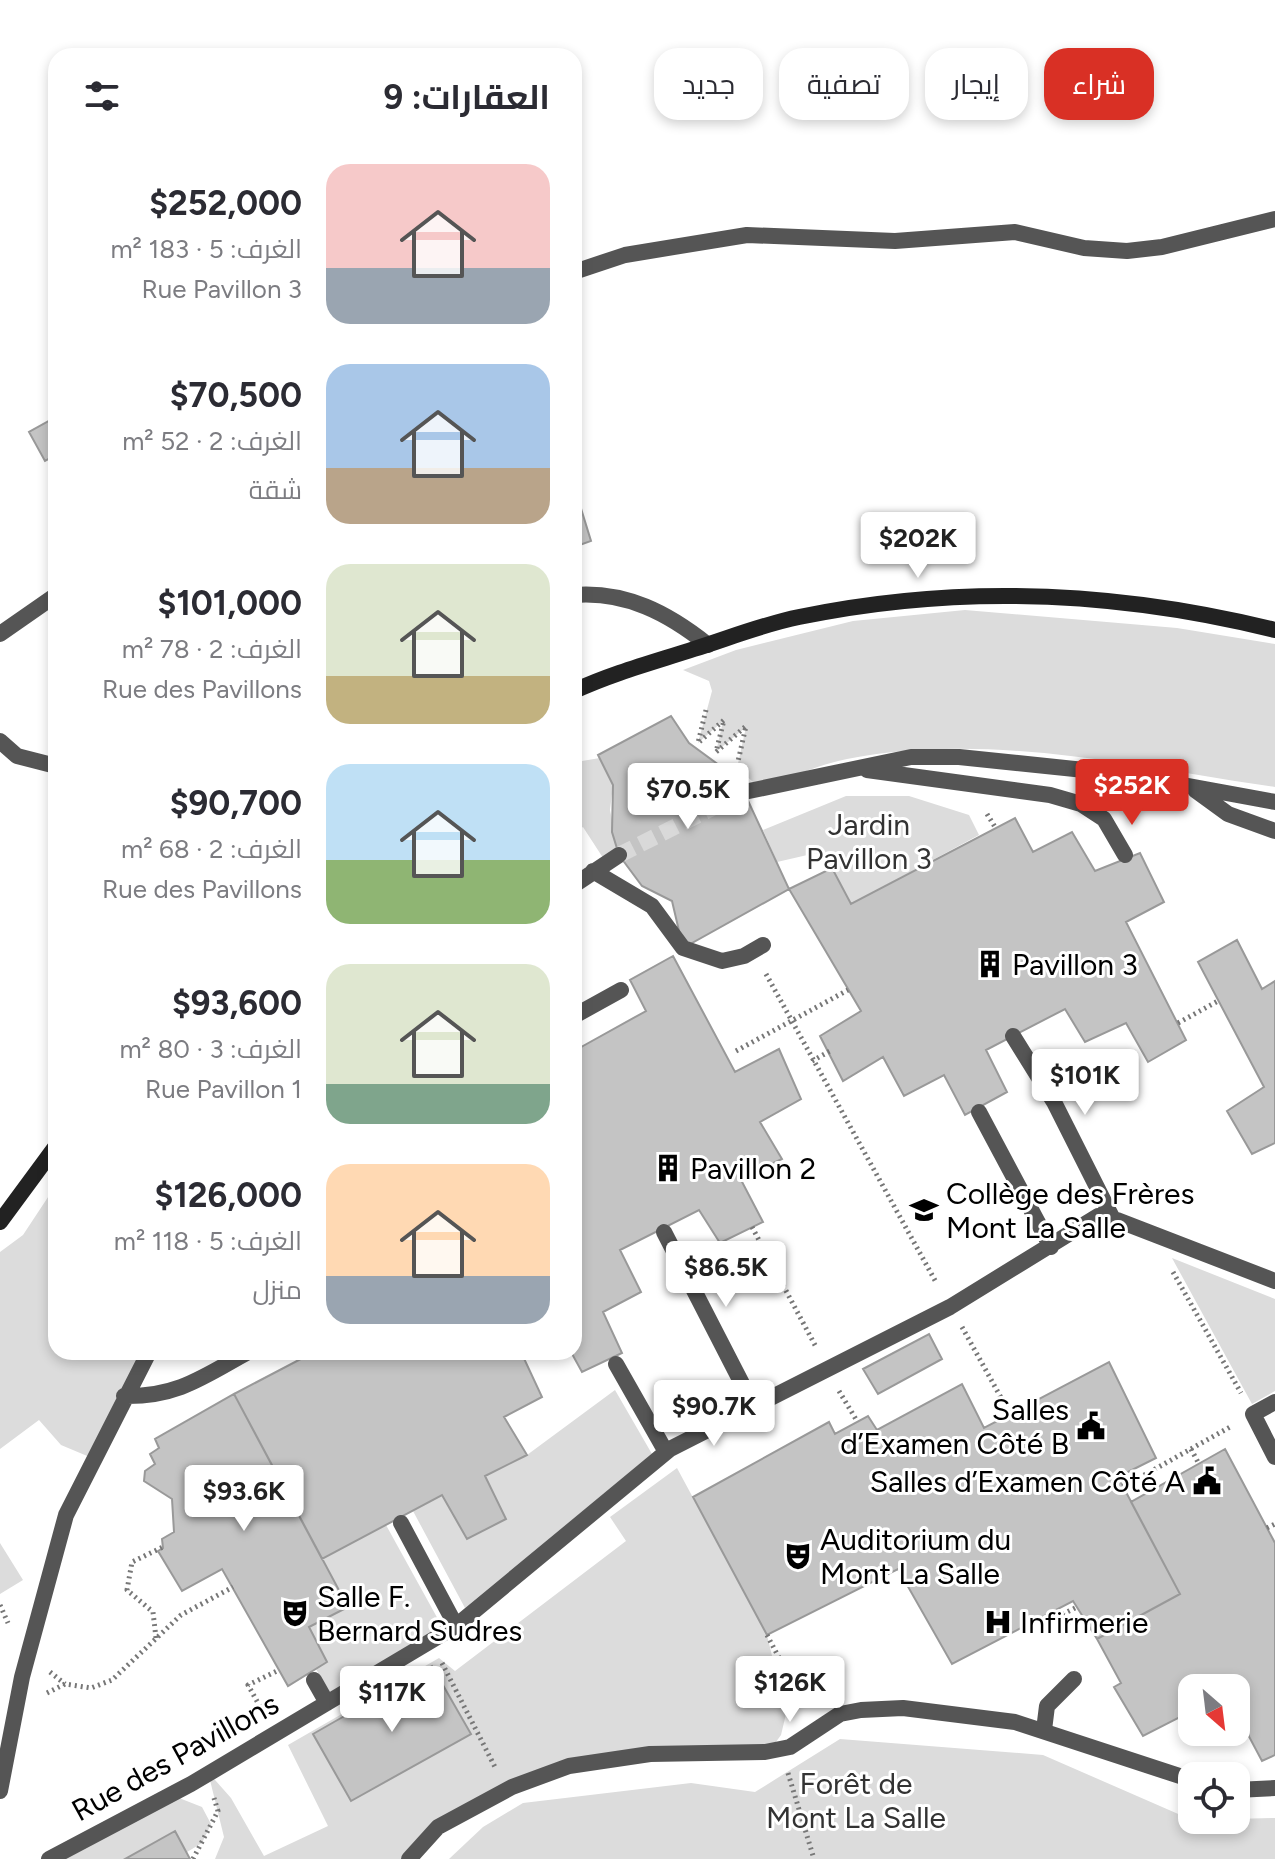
<!DOCTYPE html>
<html lang="ar">
<meta charset="utf-8">
<style>
:root{--surface:#fff;--page:#f2f2f3;--text:#2b2b33;--muted:#7c7c81;--accent:#d93025}
body{margin:0;font-family:Figtree,Cairo,sans-serif;background:var(--page);color:var(--text);direction:rtl;height:100vh;display:flex;flex-direction:column;font-size:30px;white-space:nowrap}
*{box-sizing:border-box;margin:0}
p{font-size:26px;color:var(--muted)}
.icon{flex:none;width:44px;height:44px;fill:none;stroke:currentColor;stroke-width:2;stroke-linecap:round;stroke-linejoin:round}
.map{position:relative;flex:1;overflow:hidden;direction:ltr}
.panel{position:absolute;left:48px;top:48px;width:534px;height:1312px;display:flex;flex-direction:column;background:var(--surface);border-radius:24px;box-shadow:0 4px 12px #0003;direction:rtl}
.panel>*{flex:none}
.hud{position:absolute;left:606px;top:48px;width:548px;height:72px;direction:rtl;display:flex;gap:16px}
.needle{width:52px;rotate:152deg}
.buttons{position:absolute;left:1178px;top:1674px;display:grid;gap:16px}
.buttons a{display:grid;place-items:center;width:72px;height:72px;border-radius:16px;background:var(--surface);box-shadow:0 4px 12px #0003;font-size:40px}
.price{position:absolute;translate:-50% -68px;padding:0 18px;border-radius:8px;background:#fff;color:#222;font-size:26px;line-height:52px;filter:drop-shadow(0 2px 4px #0008)}
.price::after{content:'';position:absolute;left:50%;top:48px;width:24px;height:18px;margin-left:-12px;background:inherit;clip-path:polygon(0 0,100% 0,50% 100%)}
.price.selected{background:var(--accent);color:#fff}
ul{padding:0;list-style:none}
li{display:flex;align-items:center;gap:24px;height:200px;padding:0 32px}
li span{display:grid;place-items:center;flex:none;width:224px;height:160px;border-radius:24px;color:#555}
li>.icon{margin-inline-start:auto}
span .icon{width:96px;height:96px;fill:#fffc;stroke-width:1}
li b{font-size:34px}
h2{display:flex;justify-content:space-between;align-items:center;height:96px;padding:0 32px;font-size:34px}
.tag{padding:0 28px;border-radius:24px;background:var(--surface);box-shadow:0 4px 12px #0003;font-size:28px;line-height:72px}
.tag.selected{background:var(--accent);color:#fff}
.map>svg:first-child{display:block}
.green{fill:#dcdcdc}
.building{fill:#c4c4c4;stroke:#999;stroke-width:2}
.lines{fill:none;stroke-linecap:round;stroke-linejoin:round}
.street-tunnel{stroke:#d9d9d9;stroke-width:16;stroke-dasharray:16 8;stroke-linecap:butt}
.path{stroke:#777;stroke-width:5;stroke-dasharray:2 4;stroke-linecap:butt}
.street{stroke:#555;stroke-width:16}
.secondary{stroke:#222;stroke-width:16}
.labels{text-anchor:middle;dominant-baseline:central;stroke-width:6;stroke-linejoin:round;paint-order:stroke}
.park-label{font-size:30px;fill:#333;stroke:#fff}
.poi-label{font-size:30px;fill:#000;stroke:#fff;text-anchor:start}
.street-label{font-size:30px;fill:#000;stroke:#fff}
</style>
<div class="map">
<svg width="1275" height="1859" viewBox="0 0 1275 1859">
<rect width="100%" height="100%" fill="#fff"/>
<path class="green" d="M965 610 1177 628 1275 644V787C1135 767 988 731 847 759 818 765 788 778 760 788L737 768 746 727 716 752 723 721 698 743 712 691 709 681 683 670 736 650 853 621Z
M600 758 613 785 610 810 619 855 607 864 583 827 574 833V765L576 762Z
M846 796H909L969 815 979 835 851 904 832 868 816 853 777 862 763 830Z
M56 1185V1352H154L92 1458 61 1445 39 1420 0 1449V1252L23 1235Z
M1172 1258 1275 1299V1391L1252 1404Z
M615 1390 652 1454 465 1608 413 1511 442 1495 467 1538 506 1519 485 1476 527 1455Z
M677 1468 767 1635 786 1714 781 1735 773 1746 570 1765 438 1827 409 1859H215L224 1837 208 1772 231 1798 264 1856 328 1826 288 1745 439 1658 455 1671 626 1541 610 1517Z
M386 1525 439 1621 430 1627 433 1634 332 1697 316 1669 327 1662 309 1627 348 1607 322 1559Z
M0 1543 23 1580 0 1594Z
M840 1739 1043 1755 1192 1820 1275 1818V1859H449L483 1827 523 1803 691 1783 755 1792Z
M174 1796 202 1807 211 1824 202 1843 187 1852 174 1831 125 1859H50Z"/>
<path class="building" d="M56 417V455L45 461 29 432Z
M579 502 591 541 574 547V503Z
M671 716 689 743 723 768 744 792 789 889 683 948 672 901 642 886 619 855 612 832 613 785 598 755Z
M1015 818 1033 852 1072 832 1095 871 1140 853 1164 902 1126 922 1186 1040 1148 1062 1126 1023 1085 1042 1065 1009 986 1050 1007 1092 965 1115 944 1075 904 1096 883 1057 843 1081 820 1036 861 1011 789 889 832 868 851 904Z
M1237 940 1262 989 1275 981V1143L1252 1154 1227 1111 1264 1087 1198 962Z
M673 956 735 1072 779 1049 801 1099 760 1122 782 1159 740 1178 763 1222 720 1243 699 1210 620 1250 641 1292 603 1312 622 1353 582 1372 571 1352H574V1051L646 1011 630 980Z
M929 1334 942 1359 878 1394 863 1369Z
M314 1352H521L542 1397 504 1417 527 1455 485 1476 506 1519 467 1539 442 1495 322 1559 234 1394Z
M1109 1362 1156 1458 1118 1477 1180 1594 1097 1639 1073 1601 952 1664 898 1569 767 1635 693 1497 829 1422 835 1434 868 1416 877 1430 962 1384 984 1428Z
M234 1394 348 1607 309 1627 327 1662 288 1686 222 1569 182 1591 158 1551 163 1548 162 1539 174 1532 172 1499 144 1481 145 1471 155 1464 150 1454 159 1448 155 1439Z
M1225 1449 1275 1543V1755L1262 1761 1236 1712V1688H1192V1711L1143 1736 1114 1687 1121 1683 1097 1639 1180 1594 1131 1502Z
M432 1666 471 1734 351 1801 313 1734Z
M175 1831 190 1859H125Z"/>
<g class="lines">
<path class="street-tunnel" d="M619 855 744 792"/>
<path class="path" d="M706 710 698 743 724 720 716 752 746 726 737 766
M987 814 995 827
M766 974 937 1284
M1178 1023 1218 1001
M736 1051 848 990
M812 1061 830 1051
M752 1227 816 1347
M1173 1272 1241 1393
M962 1327 1010 1414
M839 1391 857 1421
M1191 1449 1199 1464
M1123 1487 1230 1427
M1267 1528 1275 1524
M0 1605 8 1623
M1069 1625 1063 1614 1077 1607
M767 1635 805 1707
M156 1638 153 1612 127 1590 132 1562 163 1547
M442 1663 496 1769
M50 1672 65 1684
M47 1693 65 1684 91 1688 112 1680 181 1615 233 1587
M263 1712 248 1685 279 1670
M788 1773 814 1859
M193 1859 218 1811 214 1798"/>
<path class="street" d="M574 272 625 255 747 235 895 241 1015 232 1084 248 1127 251 1162 247 1275 219
M574 595C626 591 668 613 708 645
M0 634 56 595
M0 741 17 756 56 766
M867 770 1050 795 1081 804 1104 819 1125 855
M1195 790 1228 814 1275 831
M744 792 911 757H959L1123 774 1275 802
M593 871 652 906 683 948 722 961 744 956 763 945
M574 885 619 855
M574 1016 621 990
M1013 1036 1054 1102 1113 1219
M979 1112 1051 1247
M664 1232 753 1405
M616 1364 666 1452
M124 1396C177 1397 203 1377 248 1352
M1275 1402 1253 1414 1275 1457
M401 1523 456 1626
M314 1680 327 1703
M1044 1730 1047 1706 1074 1679
M1236 1790 1275 1788
M0 1791 22 1677 66 1515 149 1352
M49 1859 191 1784 456 1626 670 1449 950 1307 1098 1216 1117 1220 1275 1281
M409 1859 438 1827 512 1787 569 1766 650 1754 765 1752 790 1747 840 1714 861 1710 903 1708 1015 1722 1192 1780"/>
<path class="secondary" d="M574 691C613 673 654 662 694 649 729 638 764 624 799 617 958 584 1118 591 1275 630
M0 1222 56 1146"/>
</g>
<defs>
<symbol id="building-bare" viewBox="-9 -9 18 18"><path d="M-4-6H4V6H1V3H-1V6H-4ZM-2.5-4.3h1.7v1.8h-1.7ZM.8-4.3h1.7v1.8H.8ZM-2.5-1h1.7V.8h-1.7ZM.8-1h1.7V.8H.8Z" fill="#000" stroke="#fff" stroke-width="2.5" paint-order="stroke"/></symbol>
<symbol id="school-bare" viewBox="-9 -9 18 18"><path d="M0-5L7-2L0 1L-7-2ZM-4 1L0 2.5L4 1V4Q0 6-4 4Z" fill="#000" stroke="#fff" stroke-width="2.5" paint-order="stroke"/></symbol>
<symbol id="civic-bare" viewBox="-9 -9 18 18"><path d="M-.6-6.5H3V-4.5H.6V-3L4-1V1h2V6H-6V1h2V-1L-.6-3ZM-1.2 2.5V6h2.4V2.5Z" fill="#000" stroke="#fff" stroke-width="2.5" paint-order="stroke"/></symbol>
<symbol id="theatre-bare" viewBox="-9 -9 18 18"><path d="M-5-5.5Q0-4 5-5.5V0Q5 5 0 6Q-5 5-5 0ZM-3.3-2.5H-1v1.5H-3.3ZM1-2.5H3.3v1.5H1ZM-2.8 1Q0 5.5 2.8 1Z" fill="#000" stroke="#fff" stroke-width="2.5" paint-order="stroke"/></symbol>
<symbol id="hospital-bare" viewBox="-9 -9 18 18"><path d="M-5-5h3v3.5h4V-5h3V5h-3V1.5h-4V5h-3Z" fill="#000" stroke="#fff" stroke-width="2.5" paint-order="stroke"/></symbol>
</defs>
<g fill-rule="evenodd">
<use href="#building-bare" x="970" y="944" width="40" height="40"/>
<use href="#building-bare" x="648" y="1148" width="40" height="40"/>
<use href="#school-bare" x="904" y="1190" width="40" height="40"/>
<use href="#civic-bare" x="1071" y="1406" width="40" height="40"/>
<use href="#civic-bare" x="1187" y="1461" width="40" height="40"/>
<use href="#theatre-bare" x="778" y="1536" width="40" height="40"/>
<use href="#theatre-bare" x="275" y="1593" width="40" height="40"/>
<use href="#hospital-bare" x="978" y="1602" width="40" height="40"/>
</g>
<g class="labels">
<g class="park-label">
<text x="869" y="824">Jardin<tspan x="869" dy="34">Pavillon 3</tspan></text>
<text x="856" y="1783">Forêt de<tspan x="856" dy="34">Mont La Salle</tspan></text>
</g>
<g class="poi-label">
<text x="1012" y="964">Pavillon 3</text>
<text x="690" y="1168">Pavillon 2</text>
<text x="946" y="1193">Collège des Frères<tspan x="946" dy="34">Mont La Salle</tspan></text>
<text x="1069" y="1409" text-anchor="end">Salles<tspan x="1069" dy="34">d’Examen Côté B</tspan></text>
<text x="1185" y="1481" text-anchor="end">Salles d’Examen Côté A</text>
<text x="820" y="1539">Auditorium du<tspan x="820" dy="34">Mont La Salle</tspan></text>
<text x="317" y="1596">Salle F.<tspan x="317" dy="34">Bernard Sudres</tspan></text>
<text x="1020" y="1622">Infirmerie</text>
</g>
<g class="street-label">
<text transform="translate(175 1757) rotate(-29)">Rue des Pavillons</text>
</g>
</g>
</svg>
<div class="buttons">
<a><svg class="needle" viewBox="-14 -14 28 28"><path d="M0-13l5 13h-10z" fill="#e53935"/><path d="M0 13l5-13h-10z" fill="#7c7c81"/></svg></a>
<a><svg class="icon" aria-label="locate" viewBox="0 0 24 24"><circle cx="12" cy="12" r="6"/><path d="M12 2v4M12 18v4M2 12h4M18 12h4"/></svg></a>
</div>
<b class="price" style="left:918px;top:580px">$202K</b>
<b class="price selected" style="left:1132px;top:827px">$252K</b>
<b class="price" style="left:688px;top:831px">$70.5K</b>
<b class="price" style="left:1085px;top:1117px">$101K</b>
<b class="price" style="left:726px;top:1309px">$86.5K</b>
<b class="price" style="left:714px;top:1448px">$90.7K</b>
<b class="price" style="left:244px;top:1533px">$93.6K</b>
<b class="price" style="left:790px;top:1724px">$126K</b>
<b class="price" style="left:392px;top:1734px">$117K</b>
<div class="hud">
<a class="tag selected">شراء</a>
<a class="tag">إيجار</a>
<a class="tag">تصفية</a>
<a class="tag">جديد</a>
</div>
<section class="panel">
<h2>العقارات: 9<svg class="icon" aria-label="filters" viewBox="0 0 24 24"><path d="M4 7h16M4 17h16"/><circle cx="9" cy="7" r="2"/><circle cx="15" cy="17" r="2"/></svg></h2>
<ul>
<li><span style="background:linear-gradient(#f6c9c9 65%,#9aa5b1 0)"><svg class="icon" aria-label="home" viewBox="0 0 24 24"><path d="M3 11l9-7 9 7M6 9v11h12V9"/></svg></span><div><b>$252,000</b><p>الغرف: 5 · 183 m²</p><p>Rue Pavillon 3</p></div></li>
<li><span style="background:linear-gradient(#a9c7e8 65%,#b9a48a 0)"><svg class="icon" aria-label="home" viewBox="0 0 24 24"><path d="M3 11l9-7 9 7M6 9v11h12V9"/></svg></span><div><b>$70,500</b><p>الغرف: 2 · 52 m²</p><p>شقة</p></div></li>
<li><span style="background:linear-gradient(#dfe7d0 70%,#c2b280 0)"><svg class="icon" aria-label="home" viewBox="0 0 24 24"><path d="M3 11l9-7 9 7M6 9v11h12V9"/></svg></span><div><b>$101,000</b><p>الغرف: 2 · 78 m²</p><p>Rue des Pavillons</p></div></li>
<li><span style="background:linear-gradient(#bfe0f5 60%,#8fb573 0)"><svg class="icon" aria-label="home" viewBox="0 0 24 24"><path d="M3 11l9-7 9 7M6 9v11h12V9"/></svg></span><div><b>$90,700</b><p>الغرف: 2 · 68 m²</p><p>Rue des Pavillons</p></div></li>
<li><span style="background:linear-gradient(#dfe7d0 75%,#7fa58c 0)"><svg class="icon" aria-label="home" viewBox="0 0 24 24"><path d="M3 11l9-7 9 7M6 9v11h12V9"/></svg></span><div><b>$93,600</b><p>الغرف: 3 · 80 m²</p><p>Rue Pavillon 1</p></div></li>
<li><span style="background:linear-gradient(#ffd9b3 70%,#9aa5b1 0)"><svg class="icon" aria-label="home" viewBox="0 0 24 24"><path d="M3 11l9-7 9 7M6 9v11h12V9"/></svg></span><div><b>$126,000</b><p>الغرف: 5 · 118 m²</p><p>منزل</p></div></li>
</ul>
</section>
</div>
